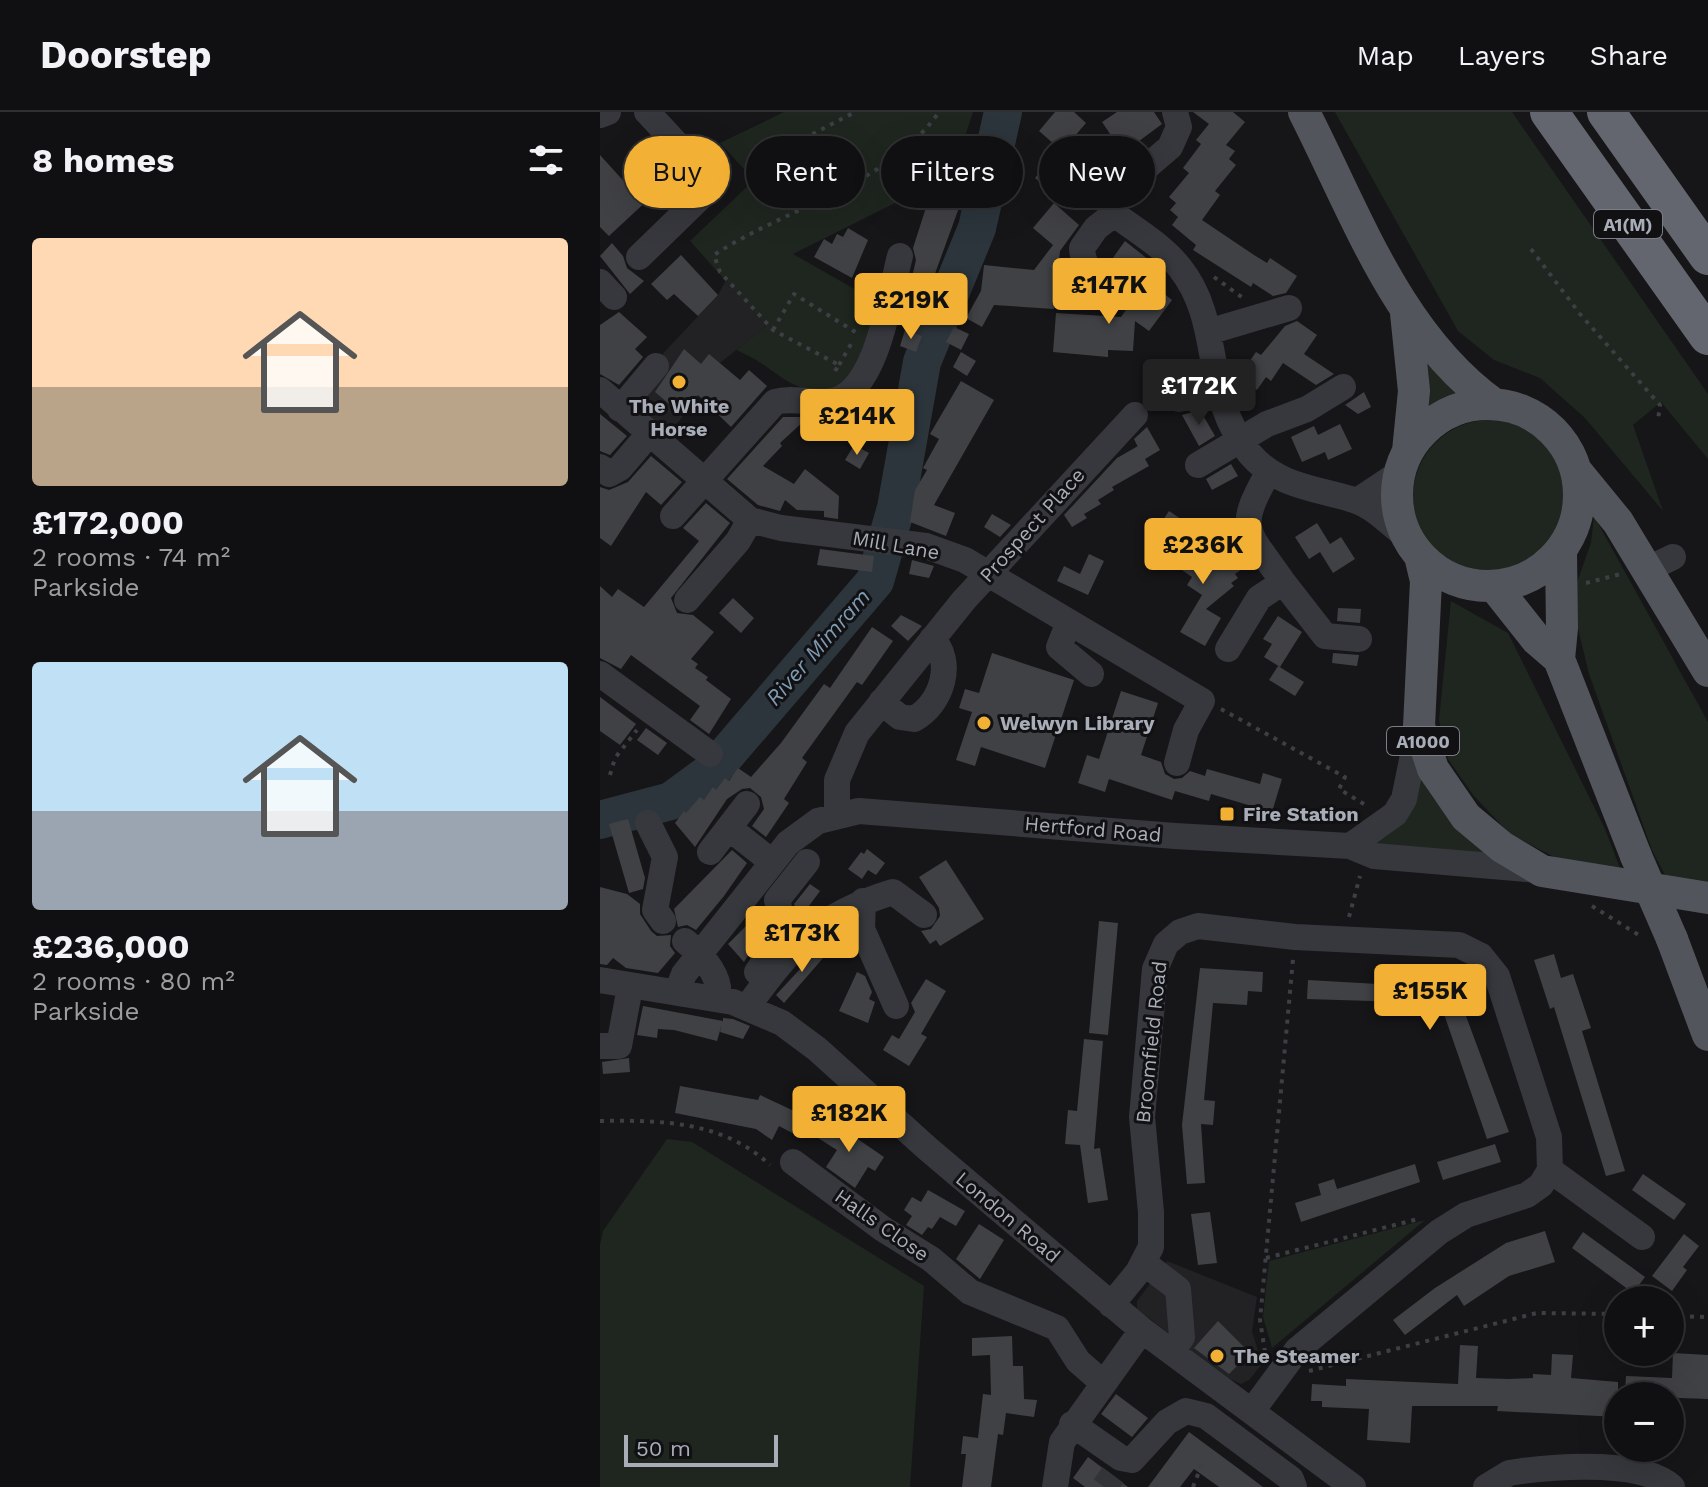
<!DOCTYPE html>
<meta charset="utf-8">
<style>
:root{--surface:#101012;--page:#19191b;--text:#f1f3f6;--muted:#9c9d9f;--line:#303032;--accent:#f2b134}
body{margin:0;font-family:"Work Sans",sans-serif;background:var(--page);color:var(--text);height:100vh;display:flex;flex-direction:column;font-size:30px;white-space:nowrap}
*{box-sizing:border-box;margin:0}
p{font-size:26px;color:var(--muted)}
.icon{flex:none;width:44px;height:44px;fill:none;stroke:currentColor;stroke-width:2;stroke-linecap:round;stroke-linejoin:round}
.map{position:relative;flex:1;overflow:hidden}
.sheet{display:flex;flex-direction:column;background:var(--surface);width:600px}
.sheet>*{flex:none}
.guide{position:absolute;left:24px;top:24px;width:760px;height:72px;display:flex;gap:16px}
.controls{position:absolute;left:1004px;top:1174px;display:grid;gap:16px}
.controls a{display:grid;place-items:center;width:80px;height:80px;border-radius:50%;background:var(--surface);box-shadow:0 8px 32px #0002,0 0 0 2px var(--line);font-size:40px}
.scale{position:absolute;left:24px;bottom:20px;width:154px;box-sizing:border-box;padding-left:8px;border:4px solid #a8adb8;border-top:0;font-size:22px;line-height:28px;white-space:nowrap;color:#a8adb8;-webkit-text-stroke:6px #111113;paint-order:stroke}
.price{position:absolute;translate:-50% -68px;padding:0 18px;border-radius:8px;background:var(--accent);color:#111;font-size:26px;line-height:52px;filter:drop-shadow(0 2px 4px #0008)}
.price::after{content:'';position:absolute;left:50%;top:48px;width:24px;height:18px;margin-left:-12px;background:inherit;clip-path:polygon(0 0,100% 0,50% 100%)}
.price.current{background:#222;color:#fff}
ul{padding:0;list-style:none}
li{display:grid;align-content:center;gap:16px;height:424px;padding:0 32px}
li span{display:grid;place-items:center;height:248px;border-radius:8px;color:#555}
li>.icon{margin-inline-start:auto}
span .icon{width:144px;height:144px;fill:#fffc;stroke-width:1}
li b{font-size:34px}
h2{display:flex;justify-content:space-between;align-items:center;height:96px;padding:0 32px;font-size:34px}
.chip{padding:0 28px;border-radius:36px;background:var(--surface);box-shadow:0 8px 32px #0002,0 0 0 2px var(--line);font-size:28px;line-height:72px}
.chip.current{background:var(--accent);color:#111}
header{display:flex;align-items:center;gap:48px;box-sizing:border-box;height:112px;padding:0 40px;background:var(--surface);border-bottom:2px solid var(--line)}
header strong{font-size:38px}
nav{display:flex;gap:44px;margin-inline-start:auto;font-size:28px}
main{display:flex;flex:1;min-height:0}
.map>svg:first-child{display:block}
.built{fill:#222225}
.green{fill:#1e261f}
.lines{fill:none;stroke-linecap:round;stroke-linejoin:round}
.river{stroke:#2c353c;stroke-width:38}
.building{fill:#404145}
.minor-tunnel{stroke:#333438;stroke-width:26;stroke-dasharray:26 13;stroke-linecap:butt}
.path{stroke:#3d3f44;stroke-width:4;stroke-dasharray:4 6;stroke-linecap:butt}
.minor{stroke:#37383d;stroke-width:26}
.major{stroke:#53555c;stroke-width:32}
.highway{stroke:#63666e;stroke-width:38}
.major-bridge{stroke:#53555c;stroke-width:32}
.poi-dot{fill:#f2b134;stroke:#111113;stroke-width:3}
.labels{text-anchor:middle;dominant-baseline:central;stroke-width:6;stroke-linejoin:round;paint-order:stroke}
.shield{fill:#111113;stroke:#7b7e86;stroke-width:2}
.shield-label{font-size:18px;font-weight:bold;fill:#a8adb8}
.poi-label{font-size:20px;font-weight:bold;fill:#a8adb8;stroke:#111113;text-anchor:start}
.street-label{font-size:20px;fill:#a8adb8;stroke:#111113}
.water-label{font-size:22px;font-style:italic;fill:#7f9bb3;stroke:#111113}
</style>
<header>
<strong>Doorstep</strong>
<nav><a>Map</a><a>Layers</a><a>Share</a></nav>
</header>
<main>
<section class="sheet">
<h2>8 homes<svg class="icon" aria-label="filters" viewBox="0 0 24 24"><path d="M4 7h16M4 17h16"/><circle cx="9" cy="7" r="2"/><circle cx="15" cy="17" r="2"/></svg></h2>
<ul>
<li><span style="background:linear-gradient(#ffd9b3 60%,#b9a48a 0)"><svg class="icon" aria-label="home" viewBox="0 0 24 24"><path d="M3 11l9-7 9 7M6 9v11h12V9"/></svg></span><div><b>£172,000</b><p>2 rooms · 74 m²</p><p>Parkside</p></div></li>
<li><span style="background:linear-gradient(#bfe0f5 60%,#9aa5b1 0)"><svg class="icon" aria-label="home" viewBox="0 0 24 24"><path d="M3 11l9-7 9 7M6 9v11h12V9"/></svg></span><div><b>£236,000</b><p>2 rooms · 80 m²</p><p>Parkside</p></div></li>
</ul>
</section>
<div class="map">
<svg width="1108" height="1375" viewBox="0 0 1108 1375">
<rect width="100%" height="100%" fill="#161618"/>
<path class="built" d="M126 168 166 214 120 251 108 264 112 268 68 323 24 283 118 183Z
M567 1149 657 1185 652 1219 662 1252 649 1268 641 1272 626 1265 537 1197V1189Z"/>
<path class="green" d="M184 0H373L353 62 193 142 281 192 269 241 240 280C183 282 182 257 136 238L166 214 90 129 154 68 120 31Z
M735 0H912L1108 282V347L1061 290 1033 313 1063 399 985 306 940 266 894 248 858 219Z
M822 235 860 284 827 300Z
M813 385a77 77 0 1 1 154 0a77 77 0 1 1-154 0Z
M994 404 1108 610V772L1066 765 1052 738 989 562 977 512 976 473 991 431Z
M851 489 908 521 1005 717 1020 756 958 747 910 722 873 683 848 647 839 608Z
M820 665C839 699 863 722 893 746L777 735 775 728Z
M67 1027 92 1030 324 1174 310 1375H0V1133L3 1119Z
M825 1108 672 1236 663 1205 669 1149Z"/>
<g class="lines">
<path class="river" d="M0 708 71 689 112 659 275 469 296 396 322 250 377 116 403 0"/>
</g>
<path class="building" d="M455 0H474L486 11 462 39 439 19Z
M517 0H554L562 12 523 41 502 10Z
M593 0H633L645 10 626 33 635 39 629 47 636 53 615 79 620 83 602 108 654 143 667 151 670 146 697 164 686 181 673 184 653 171 651 175 593 138 596 133 572 113 578 105 570 98 576 91 569 85 589 61 583 56 601 32 596 28 609 12Z
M458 38 482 57 458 85 435 66Z
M0 43 29 75 50 55 66 71 9 124 0 115Z
M330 83 360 93 317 211 302 207 316 148 313 136Z
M454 91 479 113 460 139 454 197 394 193 382 215 366 206 381 179 384 153 434 158 453 133 433 116Z
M248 116 268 128 252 166 214 145 224 127 232 132 237 122 243 125Z
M525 129 554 152 540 171 510 150Z
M12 131 23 144 27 156 44 169 30 182 0 144Z
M81 143 118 183 98 204 74 182 67 188 51 172Z
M547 168 572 188 549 219 535 209 533 239 508 238V245L453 240 456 201 521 205Z
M19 200 47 225 35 237 43 245 19 273 0 262V213Z
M697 209 717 223 704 242 734 262 716 273 683 251 671 269 666 265 657 278 633 262 642 249 647 253 656 240 661 243 685 214Z
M354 215 369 222 361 238 346 230Z
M305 218 322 224 316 240 300 234Z
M84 237 101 252 109 242 140 268 149 258 167 274 131 315 98 283 81 302 55 280Z
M361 240 376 249 367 264 353 255Z
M361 269 394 288 334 393 355 401 346 424 310 410 315 378 327 358 323 356 339 327 330 322Z
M764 280 771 295 758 302 745 293Z
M600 298 615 324 599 334 582 303Z
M0 302 27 324 10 343 0 339Z
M183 305H200L204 309 180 331 182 334 163 354 194 372 205 357 239 384 238 407 224 405V399L197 398 185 388 180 399 158 393 127 367Z
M740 312 752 337 728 348 725 340 702 350 691 325 714 314 718 323Z
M547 315 560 338 545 347 549 354 512 375 514 378 498 388 501 392 484 402 487 406 472 415 464 403 517 346 538 334 539 337 534 327Z
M254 333 269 341 260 357 245 348Z
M51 344 82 370 61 393 46 380 11 434 0 426V375L9 378 28 370Z
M631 352 638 364 612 378 606 367Z
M106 391 130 411 71 486 77 501 93 503 114 520 91 547 98 552 95 556 108 565 106 568 131 587 109 622 90 608 100 594 31 543 21 557 0 546V474L12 485 18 477 44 495 99 429 83 416Z
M569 399 584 409 572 427 557 417Z
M392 402 411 413 400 425 384 415Z
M717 411 730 432 741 425 755 447 733 461 720 440 709 447 695 425Z
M580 415 595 425 588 436 618 455 632 444 642 457 635 462 638 466 631 471 634 474 606 497 621 506 605 534 580 520 602 483 587 473 592 465 576 454 583 444 568 434Z
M220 437 274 444 272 460 217 453Z
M489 442 504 449 488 483 457 469 464 454 480 462Z
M312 448 334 454 329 466 309 462Z
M133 486 154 506 141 521 119 501Z
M738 496 761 497 760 511 737 509Z
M301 503 322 514 308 529 291 514Z
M678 504 702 520 680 555 664 545 672 532 663 527Z
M272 515 293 529 262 573 257 570 202 646 207 650 184 687 189 691 166 725 152 714 164 697 161 685 150 676 142 677 127 687 95 735 75 711 84 699 86 701 100 685 104 688 113 675 116 678 125 666 129 669 138 656 151 665 181 631 224 572 230 576Z
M392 541 474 568 445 656 381 635 375 654 356 648 372 600 359 596 365 577 379 581Z
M733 541 759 543 757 554 732 551Z
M678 554 704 570 695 584 669 568Z
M521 579 558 591 541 643 561 650 565 662 574 667 582 666 590 659 605 664 607 657 660 672 663 661 682 667 672 700 611 682 609 689 575 679 572 688 509 667 505 680 478 671 487 643 499 647Z
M0 585 36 612 20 633 0 619Z
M46 616 67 631 58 643 37 628Z
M28 707 45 766 43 777 29 781 9 712Z
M267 737 285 751 276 763 268 758 262 767 248 757 261 740 264 742Z
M132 738 147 751 124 784 96 818 87 813 78 815 74 797Z
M346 748 384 807 340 834 336 828 330 832 321 819 331 817 340 804 339 796 319 765Z
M210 772 220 779 200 806 194 792Z
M0 775 27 782 40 792V802L51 819 57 824 71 823 70 834 75 841 58 861 26 856 13 846 7 853 0 852Z
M499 809 518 811 508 923 489 921Z
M149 811 160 824 144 850 128 832Z
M223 832 230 838 184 891 176 883Z
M954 842 961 866 973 862 991 916 982 919 1025 1059 1006 1064 954 895 950 897 934 848Z
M600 856 663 860 662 880 648 879 647 893 613 891 604 988 615 989 613 1013 601 1012 605 1071 587 1072 582 1013Z
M257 860 265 864 272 880 269 887 275 890 268 911 239 899Z
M326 867 346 879 321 922 327 925 309 954 283 938 292 923 299 927 315 900 311 891Z
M708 868 778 872V869L856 877 909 1020 887 1027 844 902 802 899 803 890 707 887Z
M43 894 123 909V906L133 907 150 914 143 927 120 920 122 912 117 929 74 918 58 917 57 926 37 923Z
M484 927 503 929 494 1037 500 1036 508 1088 488 1091 480 1033 465 1032 468 998 477 999Z
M29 946 30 960 3 962 2 950Z
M80 974 158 988 160 983 207 1005 198 1024 179 1014 172 1028 156 1017 75 1001Z
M230 1008 284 1045 275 1059 268 1055 255 1076 226 1055 237 1038 218 1026Z
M895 1032 901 1050 843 1068 837 1050Z
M815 1052 820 1070 701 1110 695 1091 721 1083 718 1072 734 1067 737 1077Z
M1043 1062 1086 1092 1074 1108 1032 1078Z
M328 1078 365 1099 356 1114 340 1105 332 1117 328 1115 322 1123 306 1113 312 1104 304 1098 312 1085 321 1090Z
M610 1100 617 1151 598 1153 591 1102Z
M379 1112 404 1128 380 1167 356 1147Z
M945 1119 955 1150 909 1164 864 1194 857 1183 805 1223 793 1208 835 1176 906 1131Z
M983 1120 1045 1165 1033 1181 972 1136Z
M1084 1122 1099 1134 1083 1155 1087 1158 1072 1179 1052 1164Z
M618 1209 650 1241 629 1262 594 1236Z
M412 1224 413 1254H423L424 1287 437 1288 434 1305 406 1301 403 1323 398 1322 391 1375H362L366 1342H361L363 1324 378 1326 383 1282 391 1283 390 1243 372 1244V1226Z
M860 1233 878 1234 876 1266 909 1267 933 1266V1262L951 1263 952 1242 973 1243 971 1266 1018 1270V1305L897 1299 898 1294H812L810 1331 767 1328 769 1297 722 1295V1289H711L712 1272 746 1274V1267L858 1272Z
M1073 1241 1108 1243V1287L1025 1284 1026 1264 1072 1266Z
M516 1282 548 1306 532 1325 501 1302Z
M589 1320 635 1354 663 1375H619L594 1357 580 1375H548Z
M488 1345 528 1375H485L473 1366Z"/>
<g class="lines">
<path class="minor-tunnel" d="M504 1375 513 1363"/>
<path class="path" d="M205 95 178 40 255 0
M931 137 980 202 1060 293 1058 308
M614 165 643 186
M173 218 194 182 257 221
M239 253 251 232
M235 259 239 253 173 218 120 160 114 143C187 95 287 74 339 0
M986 471 1021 462
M621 597 745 665 739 677 769 695
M10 663 15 646 37 618
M992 794 1042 825
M749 805 760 764
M0 1009C61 1008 123 1009 170 1053
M666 1146 818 1107
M1070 1204 1108 1205
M665 1240 660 1208 693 847
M709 1259 937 1201 1018 1202
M593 1375 602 1352"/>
<path class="minor" d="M0 3 8 0
M514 102C536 118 563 134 580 156 624 211 601 283 650 342 678 375 716 376 754 388 773 394 789 411 804 423
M514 102V83L570 35 579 15 575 0
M39 145 114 72 47 0
M0 170 14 185
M513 172C494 165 483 158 482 136L496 116 514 102
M608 220 689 196
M571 274 579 287 616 277
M0 278 150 408 181 416 326 434 365 448 602 589 586 618 577 651
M20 297 56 254
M598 353 667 312 707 297 743 275
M0 355 9 362 20 356 49 322
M757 389 799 361
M73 404 175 290C195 284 216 294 236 288 278 275 290 182 300 144
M1046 458 1073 445
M683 470 725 524 759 527
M87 488 138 429 150 408
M469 510 459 535 491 562
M628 537 659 486 683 470C646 416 635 420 669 359
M0 562 110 642
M281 590 300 605 314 607C342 592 355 549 332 527
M237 704V668L257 621 364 488 535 303
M48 711 65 745 55 798 63 809
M129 716 171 749
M750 734 795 702 804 687 819 614
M110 740 147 692
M263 789 262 817 296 894
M85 829C102 843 122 864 118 887
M157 860 170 842 183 812 177 788 207 750
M0 868 133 890 182 911 217 937 328 1037 542 1218 753 1375
M77 880 84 862 188 731 218 709 259 699 575 724 750 734 774 744 939 758
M148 894C192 833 220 802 293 780L324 803
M1 934H19L30 875
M193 1050 283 1117 331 1147 370 1180 457 1216 478 1249 502 1270
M950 1058 1042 1125
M544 1151 578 1177 582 1225 572 1240
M511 1193 538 1160 551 1135V1100L542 1005 555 857 566 832 580 820 598 814 695 825 859 833 881 844 897 864 949 1025 950 1058 941 1073 927 1083 866 1103 839 1120 697 1238 652 1299
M472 1312 521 1346 532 1348 567 1310 586 1299 606 1304 691 1367 694 1375
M455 1375 462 1330 542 1218
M886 1375 909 1361 922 1359C961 1354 1043 1348 1072 1375"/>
<path class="major" d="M704 0C756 102 798 223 894 292
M806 201 814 279 808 339
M797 383a91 91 0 1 1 182 0a91 91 0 1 1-182 0Z
M977 360 1018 410 1108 559
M821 448 826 469 819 614 833 657 866 705 902 735 942 759 1108 786
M895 475 937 528 959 547 1036 744
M959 547 962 516 961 440
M1072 827 1108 923"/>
<path class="highway" d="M949 0 1108 224
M1006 0 1108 144"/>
<path class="major-bridge" d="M1036 744 1072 827"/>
</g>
<g class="poi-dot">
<circle cx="79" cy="270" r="8"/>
<circle cx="384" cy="611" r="8"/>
<rect x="619" y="694" width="16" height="16" rx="4"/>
<circle cx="617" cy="1244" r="8"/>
</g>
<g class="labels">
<g class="shield">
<rect x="994" y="98" width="68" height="28" rx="6"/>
<rect x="787" y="615" width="72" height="28" rx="6"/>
</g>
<g class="shield-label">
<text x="1028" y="112">A1(M)</text>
<text x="823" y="629">A1000</text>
</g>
<g class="poi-label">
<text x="79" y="294" text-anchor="middle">The White<tspan x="79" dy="23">Horse</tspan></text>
<text x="400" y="611">Welwyn Library</text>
<text x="643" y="702">Fire Station</text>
<text x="633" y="1244">The Steamer</text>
</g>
<g class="street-label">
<text transform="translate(432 413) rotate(-48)">Prospect Place</text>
<text transform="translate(296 433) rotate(10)">Mill Lane</text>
<text transform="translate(493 717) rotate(5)">Hertford Road</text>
<text transform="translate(551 930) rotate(-84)">Broomfield Road</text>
<text transform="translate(408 1105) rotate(40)">London Road</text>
<text transform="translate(282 1113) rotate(35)">Halls Close</text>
</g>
<g class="water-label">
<text transform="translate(218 535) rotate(-49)">River Mimram</text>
</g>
</g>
</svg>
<div class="controls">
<a>+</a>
<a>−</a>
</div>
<div class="scale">50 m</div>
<b class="price" style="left:509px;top:214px">£147K</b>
<b class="price" style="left:311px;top:229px">£219K</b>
<b class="price current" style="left:599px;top:315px">£172K</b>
<b class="price" style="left:257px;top:345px">£214K</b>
<b class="price" style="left:603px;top:474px">£236K</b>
<b class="price" style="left:202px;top:862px">£173K</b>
<b class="price" style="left:830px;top:920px">£155K</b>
<b class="price" style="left:249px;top:1042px">£182K</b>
<div class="guide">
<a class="chip current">Buy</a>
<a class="chip">Rent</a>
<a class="chip">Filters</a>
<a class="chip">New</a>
</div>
</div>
</main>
